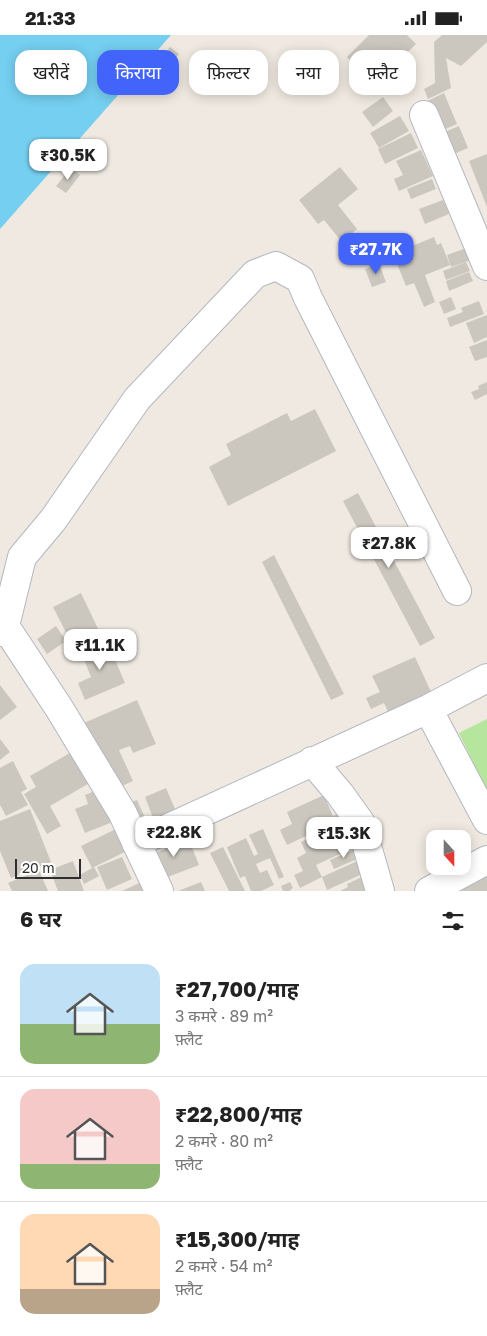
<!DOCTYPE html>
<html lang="hi">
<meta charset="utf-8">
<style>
:root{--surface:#fff;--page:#f2f2f2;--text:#222;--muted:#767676;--line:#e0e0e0;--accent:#4264fb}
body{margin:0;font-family:"Golos Text","Noto Sans Devanagari",sans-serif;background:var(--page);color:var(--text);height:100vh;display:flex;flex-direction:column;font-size:19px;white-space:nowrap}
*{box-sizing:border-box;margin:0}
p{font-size:16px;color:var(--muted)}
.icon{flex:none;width:28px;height:28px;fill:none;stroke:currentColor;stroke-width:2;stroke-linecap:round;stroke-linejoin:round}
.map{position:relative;height:856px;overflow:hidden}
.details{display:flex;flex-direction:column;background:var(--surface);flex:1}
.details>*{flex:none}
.hud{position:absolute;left:15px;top:15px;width:458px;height:45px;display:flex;gap:10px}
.needle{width:32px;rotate:159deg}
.tools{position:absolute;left:426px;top:795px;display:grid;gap:10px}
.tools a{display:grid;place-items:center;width:45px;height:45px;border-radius:10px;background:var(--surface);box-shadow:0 2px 12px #0003;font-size:25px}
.scale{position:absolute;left:15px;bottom:12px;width:66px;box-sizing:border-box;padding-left:5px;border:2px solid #2e2e2e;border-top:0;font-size:14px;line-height:18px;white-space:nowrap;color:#2e2e2e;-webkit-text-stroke:4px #fff;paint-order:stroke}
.price{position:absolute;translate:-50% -42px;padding:0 11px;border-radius:10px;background:#fff;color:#222;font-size:16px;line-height:32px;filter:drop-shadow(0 1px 2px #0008)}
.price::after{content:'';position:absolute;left:50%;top:30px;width:15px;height:11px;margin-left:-8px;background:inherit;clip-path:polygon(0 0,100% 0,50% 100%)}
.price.active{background:var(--accent);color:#fff}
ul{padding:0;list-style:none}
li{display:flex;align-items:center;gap:15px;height:125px;padding:0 20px}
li+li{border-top:1px solid var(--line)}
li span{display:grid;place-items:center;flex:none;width:140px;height:100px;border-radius:15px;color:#555}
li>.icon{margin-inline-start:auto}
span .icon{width:60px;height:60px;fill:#fffc;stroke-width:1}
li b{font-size:21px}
h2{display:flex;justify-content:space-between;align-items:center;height:60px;padding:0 20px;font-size:21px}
.tag{padding:0 18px;border-radius:15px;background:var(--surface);box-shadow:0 2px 12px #0003;font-size:18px;line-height:45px}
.tag.active{background:var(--accent);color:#fff}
.status{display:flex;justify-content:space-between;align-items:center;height:35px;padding:0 25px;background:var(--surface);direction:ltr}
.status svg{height:14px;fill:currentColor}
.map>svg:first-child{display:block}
.green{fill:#b6e59e}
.water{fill:#75cff0}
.building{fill:#cbc7bf}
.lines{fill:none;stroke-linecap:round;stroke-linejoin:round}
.minor-casing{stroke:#b4b7c1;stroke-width:30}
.minor{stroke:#fff;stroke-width:28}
</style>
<div class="status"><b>21:33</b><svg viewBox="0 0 49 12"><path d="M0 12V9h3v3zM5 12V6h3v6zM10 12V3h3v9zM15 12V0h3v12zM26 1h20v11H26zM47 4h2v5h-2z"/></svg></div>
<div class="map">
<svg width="487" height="856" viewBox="0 0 487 856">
<rect width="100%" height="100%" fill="#efe9e1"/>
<path class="green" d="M487 684V756L459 698Z"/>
<path class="water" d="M0 0H171L0 194Z"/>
<path class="building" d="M369 0H407L416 9 374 50 347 22Z
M442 0H487V7L461 31 446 23 451 53 428 64 424 54 435 48 434 7Z
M170 12 179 19 165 37 156 30Z
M444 58 457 89 434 99 421 69Z
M383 62 393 76 373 92 362 77Z
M400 81 409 96 379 113 370 98Z
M459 91 468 113 444 123 435 101Z
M411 98 418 113 385 129 378 114Z
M421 115 433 141 399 156 394 144 403 140 396 126Z
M487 119V172L469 126Z
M340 132 358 154 338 170 357 194 342 207 324 185 318 189 299 165Z
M71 133 80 140 66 158 56 151Z
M432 144 436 154 411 164 407 154Z
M443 165 449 179 425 189 419 174Z
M434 202 437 210 441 208 450 230 425 240 435 267 424 272 414 248 406 251 393 219Z
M469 212 474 224 451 232 447 220Z
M466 227 470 236 446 245 443 236Z
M379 229 386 247 372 252 365 234Z
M469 237 473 246 449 256 446 246Z
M451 262 456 274 444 279 439 267Z
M479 266 484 279 450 292 447 283 463 277 461 273Z
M487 280V302L474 308 466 288Z
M487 305V322L475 326 469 312Z
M487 347V359L475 365 471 357 479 354 478 351Z
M315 374 336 416 228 471 209 432 231 420 226 409 287 378 291 386Z
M358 458 435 603 420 611 343 466Z
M274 520 344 659 331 665 262 527Z
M81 558 102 602 75 615 53 572Z
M56 591 66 606 47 619 37 604Z
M107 606 125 648 85 665 78 648 91 642 81 617Z
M415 622 433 661 390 681 384 668 371 674 366 663 380 657 372 641Z
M0 650 17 672 0 685Z
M137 665 156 709 133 718 130 711 119 715 133 746 111 756 77 691Z
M0 704 10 717 0 725Z
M75 715 93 746 50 771 61 791 47 799 24 759 36 752 30 741Z
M13 726 27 754 21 757 28 770 6 781 0 770V733Z
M102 753 115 786 85 798 75 774 88 769 85 760Z
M166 753 178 781 131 800 119 772 137 765 146 785 153 783 145 762Z
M324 760 333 781 341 777 344 783 287 810 280 795 292 789 287 777Z
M30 774 51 827 11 843 0 816V786Z
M346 786 357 811 316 830 322 842 300 853 294 840 303 836 297 823 306 818 301 807 316 800 319 808 333 802 329 794Z
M118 793 129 815 94 832 99 841 84 849 80 840 92 833 81 811Z
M263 794 284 842 279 844 270 823 256 829 260 838 267 835 274 850 261 856H251L245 841 240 843 227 812 246 803 254 821 258 819 249 800Z
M187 800 199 830 160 845 150 820 165 814 162 805 172 801 175 808 181 806 179 802Z
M223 812 245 856H229L210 818Z
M353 815 357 824 334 834 330 825Z
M122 822 132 844 107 855 97 832Z
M364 823 369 836 327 855 322 842Z
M73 826 84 856H58L50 835Z
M39 835 48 856H12L8 848Z
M487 838V856H461L460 855 466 852 464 847Z
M364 841 370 856H340L348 852 347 849Z
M148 844 153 856H122Z
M201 847 205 856H178Z
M290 847 293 853 290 855 291 856H283L281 851Z"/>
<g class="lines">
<defs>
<path id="minor" d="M424 80 487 231
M5 591 22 522 53 485 137 364 255 239 276 231 300 244 308 263 457 556
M0 597 5 591 59 673 122 777 159 856
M428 674 487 785
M312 726 340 759 360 787 380 856
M136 808 428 674 487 643
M429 856 487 825"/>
</defs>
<use href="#minor" class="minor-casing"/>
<use href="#minor" class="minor"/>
</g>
</svg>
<div class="tools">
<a><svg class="needle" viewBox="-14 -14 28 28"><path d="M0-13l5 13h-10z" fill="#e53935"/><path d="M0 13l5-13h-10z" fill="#767676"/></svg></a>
</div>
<div class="scale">20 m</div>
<b class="price" style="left:68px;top:146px">₹30.5K</b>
<b class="price active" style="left:376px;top:240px">₹27.7K</b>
<b class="price" style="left:389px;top:534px">₹27.8K</b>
<b class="price" style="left:100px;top:636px">₹11.1K</b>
<b class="price" style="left:174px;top:823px">₹22.8K</b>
<b class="price" style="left:344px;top:824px">₹15.3K</b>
<div class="hud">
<a class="tag">खरीदें</a>
<a class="tag active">किराया</a>
<a class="tag">फ़िल्टर</a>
<a class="tag">नया</a>
<a class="tag">फ़्लैट</a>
</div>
</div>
<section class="details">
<h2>6 घर<svg class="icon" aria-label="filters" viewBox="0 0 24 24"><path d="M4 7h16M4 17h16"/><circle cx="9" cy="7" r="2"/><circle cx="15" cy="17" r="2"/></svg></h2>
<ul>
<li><span style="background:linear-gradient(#bfe0f5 60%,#8fb573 0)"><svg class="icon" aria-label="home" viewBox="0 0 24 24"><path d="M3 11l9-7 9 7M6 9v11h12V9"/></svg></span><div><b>₹27,700/माह</b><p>3 कमरे · 89 m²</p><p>फ़्लैट</p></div></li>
<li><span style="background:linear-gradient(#f6c9c9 75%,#8fb573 0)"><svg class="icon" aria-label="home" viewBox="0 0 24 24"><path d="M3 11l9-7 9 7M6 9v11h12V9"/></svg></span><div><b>₹22,800/माह</b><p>2 कमरे · 80 m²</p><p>फ़्लैट</p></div></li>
<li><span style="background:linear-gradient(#ffd9b3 75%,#b9a48a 0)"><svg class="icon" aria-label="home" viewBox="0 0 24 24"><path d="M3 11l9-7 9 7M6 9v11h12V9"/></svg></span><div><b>₹15,300/माह</b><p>2 कमरे · 54 m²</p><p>फ़्लैट</p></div></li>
</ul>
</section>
